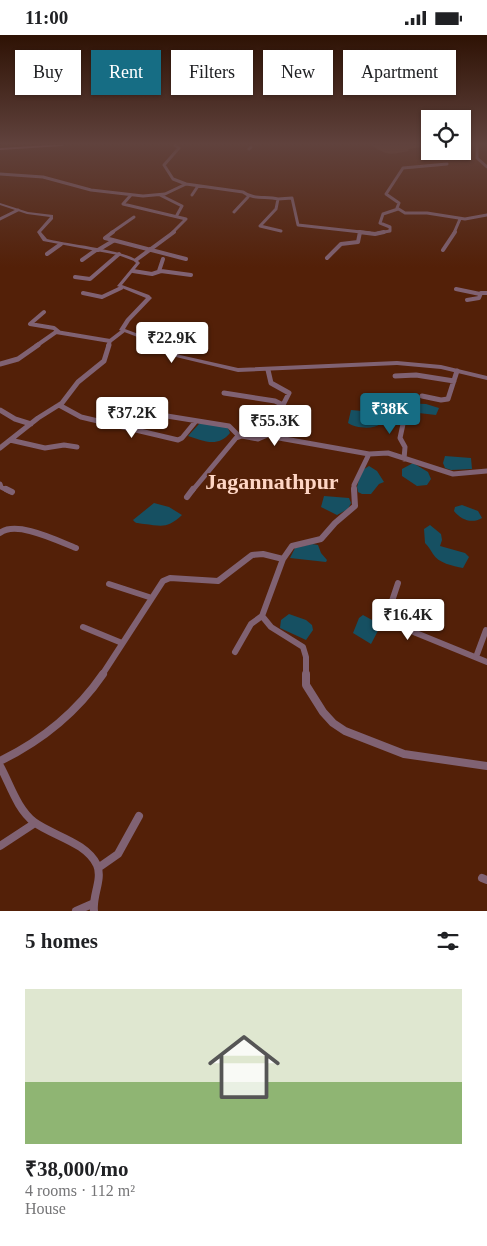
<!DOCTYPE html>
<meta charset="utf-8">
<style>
:root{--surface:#fff;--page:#f6f6f6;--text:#202124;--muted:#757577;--line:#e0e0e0;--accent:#166d84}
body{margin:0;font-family:Georgia,serif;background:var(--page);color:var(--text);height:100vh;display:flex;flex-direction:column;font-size:19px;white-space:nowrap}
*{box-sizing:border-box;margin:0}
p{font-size:16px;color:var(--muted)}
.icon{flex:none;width:28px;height:28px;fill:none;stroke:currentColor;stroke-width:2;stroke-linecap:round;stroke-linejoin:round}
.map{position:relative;height:876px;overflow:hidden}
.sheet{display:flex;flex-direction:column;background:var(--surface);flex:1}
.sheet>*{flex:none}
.hud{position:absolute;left:15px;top:15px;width:458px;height:45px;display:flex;gap:10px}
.controls{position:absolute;left:421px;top:75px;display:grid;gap:10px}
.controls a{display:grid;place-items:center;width:50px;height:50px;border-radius:0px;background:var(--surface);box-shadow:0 1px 4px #0004;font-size:25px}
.price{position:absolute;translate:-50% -42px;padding:0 11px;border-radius:5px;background:#fff;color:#222;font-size:16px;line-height:32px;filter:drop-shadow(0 1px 2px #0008)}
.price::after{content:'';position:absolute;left:50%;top:30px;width:15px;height:11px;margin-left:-8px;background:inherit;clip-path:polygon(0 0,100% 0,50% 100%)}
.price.on{background:var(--accent);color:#fff}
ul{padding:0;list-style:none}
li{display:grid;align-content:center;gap:10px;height:265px;padding:0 25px}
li+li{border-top:1px solid var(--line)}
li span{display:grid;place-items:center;height:155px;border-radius:0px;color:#555}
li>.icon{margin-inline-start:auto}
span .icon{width:90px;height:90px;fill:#fffc;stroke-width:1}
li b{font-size:21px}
h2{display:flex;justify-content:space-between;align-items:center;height:60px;padding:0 25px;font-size:21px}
.pill{padding:0 18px;border-radius:0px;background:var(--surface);box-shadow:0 1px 4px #0004;font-size:18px;line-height:45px}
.pill.on{background:var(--accent);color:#fff}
.status{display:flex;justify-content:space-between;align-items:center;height:35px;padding:0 25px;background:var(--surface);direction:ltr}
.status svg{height:14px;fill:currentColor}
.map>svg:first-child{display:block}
.green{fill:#6f3f2c}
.water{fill:#165062}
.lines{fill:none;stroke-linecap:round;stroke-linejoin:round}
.minor-far4{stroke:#806273;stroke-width:3}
.minor-far3{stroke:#806273;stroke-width:4}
.minor-far2{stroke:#806273;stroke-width:5}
.minor-far1{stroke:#806273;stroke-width:6}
.minor{stroke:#806273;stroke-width:8}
.tertiary{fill:#806273;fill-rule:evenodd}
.primary{fill:#cd90b5;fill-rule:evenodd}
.labels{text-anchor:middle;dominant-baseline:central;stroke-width:4;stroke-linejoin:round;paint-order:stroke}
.district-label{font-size:22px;font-weight:bold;fill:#fed5c4;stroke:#532008}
</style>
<div class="status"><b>11:00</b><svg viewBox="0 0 49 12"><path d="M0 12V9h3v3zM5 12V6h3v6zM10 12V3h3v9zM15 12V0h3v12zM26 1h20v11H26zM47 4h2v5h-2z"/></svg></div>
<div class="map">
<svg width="487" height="876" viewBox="0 0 487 876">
<rect width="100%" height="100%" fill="#532008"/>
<path class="green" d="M371 110H422L421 112 408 114 409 116C390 119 389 122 371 110Z"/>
<path class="water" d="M400 368 426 369 439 373 436 380 401 376Z
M351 375 374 377 380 381V389C373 395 355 393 348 388Z
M206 387 228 393 230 398C218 413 203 406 188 401L199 389Z
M445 421 471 423 472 434 451 435 445 433 443 428Z
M413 428 428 437 431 444 427 450 417 451 402 441V434Z
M369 431 377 436 384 447 379 449 371 459H362L358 457 357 452 361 436Z
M324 461 349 463 351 468 348 474 337 480 321 472Z
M154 468 169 472 182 480C167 494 162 491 144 489 138 488 136 489 133 485Z
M462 470 478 476 482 483C472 489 461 485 454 476L455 472Z
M430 490 441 499 442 505 440 511 465 518 469 522 463 533C453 531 438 528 433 519 430 514 429 512 425 508L424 494Z
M312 509 318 510 321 518 327 525 326 527 290 523 295 513Z
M289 579 306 585 312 590 313 595 306 605 280 593 281 585Z
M363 580 381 590 371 609 353 598 359 583Z"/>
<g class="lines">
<path class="minor-far4" d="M175 110 179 113 164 130 173 144 186 149
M477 110V123L487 132
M249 114 251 112
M447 129 403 133 386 159 399 168 397 173 405 178H427L465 184 487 180
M0 139 43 142 91 155 143 161 165 159 186 149 243 157C253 165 266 161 278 164L276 174 260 191 281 196
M131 160 123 169 186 184 172 198
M160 160 182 171 177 180
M192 160 198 151
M278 164 292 163 298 190 370 198
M234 177 248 162
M0 184 18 175
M111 198 134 182
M378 198 390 196V192L380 188 383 179 398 174
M454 198 460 184"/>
<path class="minor-far3" d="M113 197 105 203 186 224
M359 197 375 199 384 197
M98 215 113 206
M443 215 455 197
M47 219 61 209
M327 223 341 209 358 207 360 197
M82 225 96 215
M136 225 174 197
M133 236 152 239 161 236 191 240
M159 236 163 224
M75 242 90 244 119 219
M456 254 480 259
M83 258 102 262 121 253
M467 265 479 263 481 258H487
M44 277 30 289 54 293 59 297
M36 311 56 297 110 306 123 296
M108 311 110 306"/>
<path class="minor-far2" d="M0 329 18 324 38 310
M268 335 271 348 289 358 283 370
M395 341 416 340 454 346
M224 358 275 366 283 370 271 397 279 403 369 419
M422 361 441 365 448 364 457 336
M59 370 81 382 178 405 182 403 196 386
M0 375 15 384 31 389
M167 381 229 391 239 401
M10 405 45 413 64 410 77 412
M0 413 38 383 62 368 78 347 104 326 109 310
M404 424 405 412 400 403 405 380
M0 449 1 452 9 456
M192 456 236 403 242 401 258 404 272 398
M354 456V450L369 419 388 418 453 439 487 436"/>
<path class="minor-far1" d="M6 454 12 457
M187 462 193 454
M0 498C16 485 58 506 76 513
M283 524 262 581 271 592 303 612 306 622V640
M398 548 388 578 390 584 416 598 487 627
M109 549 152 563
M83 592 122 608
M235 617 251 589 262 581
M476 622 486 595
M102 640 163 546 170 543 218 546 252 520 263 519 283 524 292 511 321 504 335 488 355 471 354 454"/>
<path class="minor" d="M306 639V650L323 677 333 688 345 696 404 719 487 731
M0 726C41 706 77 677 103 639
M0 731C10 749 17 774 34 787 53 801 86 807 97 830 103 844 92 861 94 876
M0 811 35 788
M98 833 118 819 139 781
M482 843 487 845
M76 876 92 869"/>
<path class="tertiary" d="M0 168 28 177 53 180V184L41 197 47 204C65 209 131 215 140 228L122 250 149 260 152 263 130 286 125 294 160 307 180 320 238 333 397 326 441 330 487 341V345L441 334 397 330 238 337 176 322 156 309 119 295 126 284 146 263 117 251 136 228 134 226 118 220 43 206 37 197 50 182 27 179 0 170Z"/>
<path class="primary" d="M50 110H64L62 111 0 115V113Z"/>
</g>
<linearGradient id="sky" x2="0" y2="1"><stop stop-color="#2e1204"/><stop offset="0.47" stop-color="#60423d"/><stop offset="1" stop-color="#60423d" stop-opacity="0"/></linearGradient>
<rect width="487" height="232" fill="url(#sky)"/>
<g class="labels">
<g class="district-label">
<text x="272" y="446">Jagannathpur</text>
</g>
</g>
</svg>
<div class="controls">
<a><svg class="icon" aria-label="locate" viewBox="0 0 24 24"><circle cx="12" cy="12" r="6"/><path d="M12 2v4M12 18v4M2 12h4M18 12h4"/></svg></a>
</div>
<b class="price" style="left:172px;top:329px">₹22.9K</b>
<b class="price on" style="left:390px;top:400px">₹38K</b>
<b class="price" style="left:132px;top:404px">₹37.2K</b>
<b class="price" style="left:275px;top:412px">₹55.3K</b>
<b class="price" style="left:408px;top:606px">₹16.4K</b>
<div class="hud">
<a class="pill">Buy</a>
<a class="pill on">Rent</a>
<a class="pill">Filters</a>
<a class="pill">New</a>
<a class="pill">Apartment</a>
</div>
</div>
<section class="sheet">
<h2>5 homes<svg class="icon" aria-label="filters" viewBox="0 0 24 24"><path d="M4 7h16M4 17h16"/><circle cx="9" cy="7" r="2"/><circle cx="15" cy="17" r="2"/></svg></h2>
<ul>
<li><span style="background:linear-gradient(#dfe7d0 60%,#8fb573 0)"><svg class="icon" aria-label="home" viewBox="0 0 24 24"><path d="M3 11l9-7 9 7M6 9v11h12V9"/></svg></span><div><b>₹38,000/mo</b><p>4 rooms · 112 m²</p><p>House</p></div></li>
</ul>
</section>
